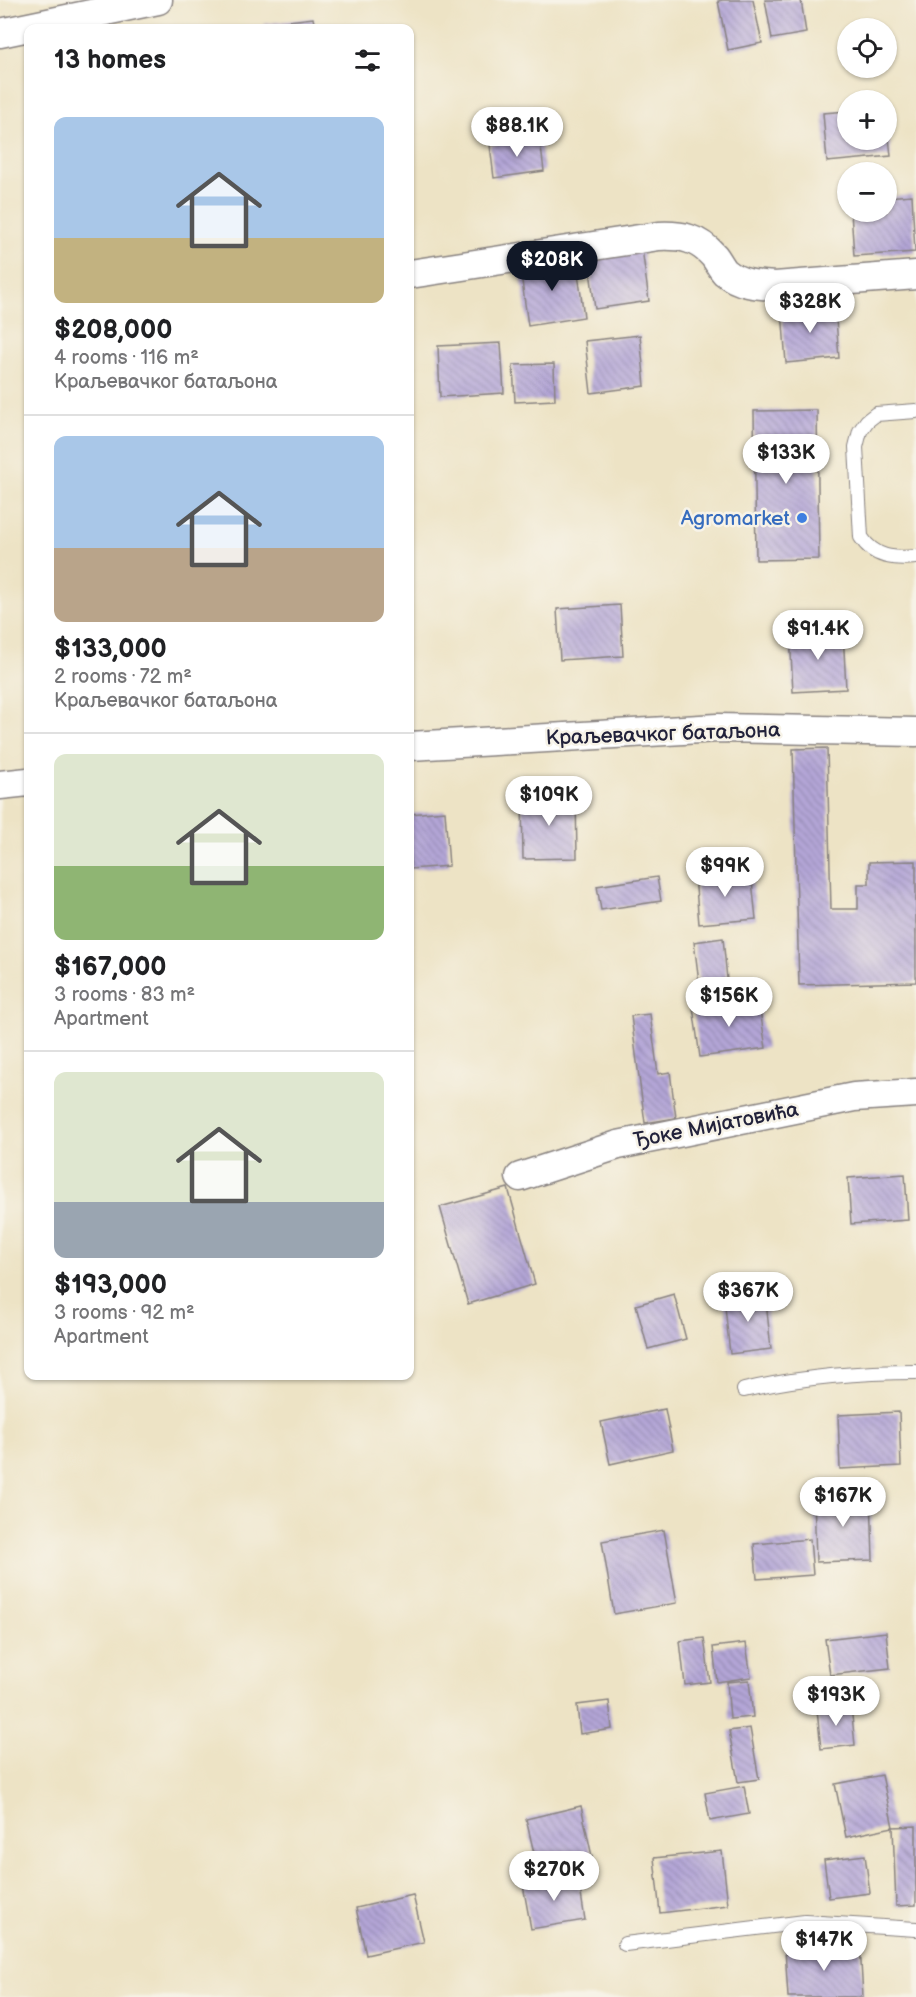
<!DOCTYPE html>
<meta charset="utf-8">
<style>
:root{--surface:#fff;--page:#f2f2f2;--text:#202124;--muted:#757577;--line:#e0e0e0;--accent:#111827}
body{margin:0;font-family:"Balsamiq Sans",sans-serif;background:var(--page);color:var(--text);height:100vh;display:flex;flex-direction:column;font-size:22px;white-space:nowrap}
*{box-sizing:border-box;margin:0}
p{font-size:20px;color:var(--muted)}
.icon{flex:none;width:33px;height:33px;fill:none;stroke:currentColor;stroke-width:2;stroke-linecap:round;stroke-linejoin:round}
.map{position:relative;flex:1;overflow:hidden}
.panel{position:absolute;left:24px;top:24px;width:390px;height:1356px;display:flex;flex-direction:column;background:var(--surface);border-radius:12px;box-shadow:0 2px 4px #0004}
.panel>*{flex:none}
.tools{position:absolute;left:837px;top:18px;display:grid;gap:12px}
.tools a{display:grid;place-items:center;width:60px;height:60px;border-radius:50%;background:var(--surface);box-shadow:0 2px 4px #0004;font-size:30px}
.price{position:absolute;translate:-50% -51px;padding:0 14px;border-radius:21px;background:#fff;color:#222;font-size:20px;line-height:39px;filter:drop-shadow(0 2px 3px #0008)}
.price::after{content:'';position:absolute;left:50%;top:36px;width:18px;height:14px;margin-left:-9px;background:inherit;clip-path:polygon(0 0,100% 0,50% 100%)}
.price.selected{background:var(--accent);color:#fff}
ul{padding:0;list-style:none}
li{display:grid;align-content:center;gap:12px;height:318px;padding:0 30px}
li+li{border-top:2px solid var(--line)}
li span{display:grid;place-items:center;height:186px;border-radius:12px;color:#555}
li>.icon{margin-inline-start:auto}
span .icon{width:108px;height:108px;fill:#fffc;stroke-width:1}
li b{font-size:26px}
h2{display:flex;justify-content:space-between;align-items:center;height:72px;padding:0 30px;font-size:26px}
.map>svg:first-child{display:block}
.building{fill:url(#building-back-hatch)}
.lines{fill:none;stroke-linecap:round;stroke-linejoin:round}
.lane-casing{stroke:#888280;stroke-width:16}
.street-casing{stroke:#888280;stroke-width:31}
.lane{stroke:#fff;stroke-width:14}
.street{stroke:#fff;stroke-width:28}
.shop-dot{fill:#3f7fe0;stroke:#f7f3e8;stroke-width:2}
.labels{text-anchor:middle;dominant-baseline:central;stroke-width:5;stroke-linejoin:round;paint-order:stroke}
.shop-label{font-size:21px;fill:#366cbe;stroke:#f7f3e8;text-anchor:end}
.street-label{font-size:21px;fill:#22223b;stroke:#f7f3e8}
</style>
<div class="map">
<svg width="916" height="1997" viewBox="0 0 916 1997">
<defs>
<pattern id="building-back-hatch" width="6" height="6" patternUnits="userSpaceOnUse" patternTransform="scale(1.5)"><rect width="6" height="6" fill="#b4a6d7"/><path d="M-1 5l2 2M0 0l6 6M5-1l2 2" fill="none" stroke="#9287b0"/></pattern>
</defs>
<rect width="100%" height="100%" fill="#f7f3e8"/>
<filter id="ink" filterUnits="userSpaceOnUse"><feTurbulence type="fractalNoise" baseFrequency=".0167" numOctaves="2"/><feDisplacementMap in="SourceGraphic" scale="12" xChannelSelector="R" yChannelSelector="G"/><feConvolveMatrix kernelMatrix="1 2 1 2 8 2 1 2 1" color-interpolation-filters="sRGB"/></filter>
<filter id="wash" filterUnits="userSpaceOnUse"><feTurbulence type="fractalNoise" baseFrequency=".008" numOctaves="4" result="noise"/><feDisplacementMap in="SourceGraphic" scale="24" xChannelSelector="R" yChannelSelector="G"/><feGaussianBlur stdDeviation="1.35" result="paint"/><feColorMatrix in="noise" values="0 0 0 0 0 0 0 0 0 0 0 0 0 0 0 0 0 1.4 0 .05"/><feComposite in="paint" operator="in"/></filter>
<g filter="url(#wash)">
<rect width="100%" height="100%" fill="#ede3c5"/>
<g id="blocks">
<path class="building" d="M722 0H753L762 43 728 50 718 1Z
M765 0H801L806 33 772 39Z
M313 18 315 28H265L264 24Z
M848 111V140H886V128H888L891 156 827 162 823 113Z
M540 139 544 171 494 178 490 145Z
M912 195 915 252 854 256 851 212H886V197Z
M642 248 649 301 595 309 588 255Z
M576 259 584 317 528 326 520 266Z
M835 306 839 358 786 363 782 311Z
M640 335 645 386 591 393 585 341Z
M501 343 504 393 440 397 438 346Z
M554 364 555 400 515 402 513 365Z
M817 410 819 559 756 560 754 411Z
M620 605 623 656 560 660 557 609Z
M843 631 846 689 793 692 790 633Z
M827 748 831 909H858V884H869V862L916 861V982L799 985 793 749Z
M522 796H576L577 858 523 859Z
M445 811 449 866 410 869V814Z
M751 871 756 919 699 924 695 876Z
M657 877 661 901 601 910 597 886Z
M723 938 727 979 699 982 694 942Z
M758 998 766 1048 700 1057 693 1007Z
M650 1014 658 1074 670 1072 676 1118 645 1123 631 1016Z
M905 1174 908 1220 851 1224 848 1178Z
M508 1188 535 1284 468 1304 440 1207Z
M765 1292 771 1349 730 1354 724 1297Z
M674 1294 686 1339 648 1349 636 1305Z
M665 1409 673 1450 610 1464 601 1422Z
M899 1412 901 1466 840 1469 838 1415Z
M871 1493 873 1560 816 1562 814 1495Z
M664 1530 677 1603 614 1614 602 1541Z
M810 1539 813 1575 757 1579 754 1544Z
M886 1632 890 1668 830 1675 825 1639Z
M704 1638 710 1682 685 1685 680 1641Z
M746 1643 751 1677 717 1682 713 1647Z
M749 1680 753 1717 730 1719 727 1682Z
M609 1701 612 1729 580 1734 577 1705Z
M851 1706 855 1745 821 1749 817 1710Z
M750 1728 759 1779 738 1782 729 1731Z
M882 1775 893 1827 846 1837 835 1784Z
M744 1786 749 1814 710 1821 705 1793Z
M581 1806 593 1861 539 1874 526 1819Z
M916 1826V1905L896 1906 893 1827Z
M722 1851 728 1905 660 1913 654 1858Z
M865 1855 870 1893 829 1898 824 1860Z
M578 1875 585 1920 531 1929 523 1885Z
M413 1895 424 1942 366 1955 356 1908Z
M860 1945 863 1997H788L785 1949Z"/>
</g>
</g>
<g filter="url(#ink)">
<use href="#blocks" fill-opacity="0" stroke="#888280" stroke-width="1.5"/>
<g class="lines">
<defs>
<path id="lane" d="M916 411 876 414 867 421 860 431 856 447 861 537C874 558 894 559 916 557
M744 1390C801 1377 858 1372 916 1372
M625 1944 805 1922 916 1929"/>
<path id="street" d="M0 33 158 0
M410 274 659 236C682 235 698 238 714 256 718 261 721 268 725 272 739 284 757 285 775 286L916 275
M410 746 717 728 916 732
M0 785 28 782
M520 1177 618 1145 854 1097 916 1093"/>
</defs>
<use href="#lane" class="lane-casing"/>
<use href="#street" class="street-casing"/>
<use href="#lane" class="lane"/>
<use href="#street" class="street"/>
</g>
</g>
<circle class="shop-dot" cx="802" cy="518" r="6"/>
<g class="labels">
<g class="shop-label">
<text x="790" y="518">Agromarket</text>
</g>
<g class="street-label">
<text transform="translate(663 734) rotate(-2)">Краљевачког батаљона</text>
<text transform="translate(716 1125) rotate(-11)">Ђоке Мијатовића</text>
</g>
</g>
</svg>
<div class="tools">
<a><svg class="icon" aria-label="locate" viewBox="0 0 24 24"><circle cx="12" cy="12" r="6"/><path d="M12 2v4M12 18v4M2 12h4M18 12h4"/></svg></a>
<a>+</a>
<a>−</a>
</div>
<b class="price" style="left:517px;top:158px">$88.1K</b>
<b class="price selected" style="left:552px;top:292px">$208K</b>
<b class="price" style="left:810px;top:334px">$328K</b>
<b class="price" style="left:786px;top:485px">$133K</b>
<b class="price" style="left:818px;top:661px">$91.4K</b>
<b class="price" style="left:549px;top:827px">$109K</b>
<b class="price" style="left:725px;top:898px">$99K</b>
<b class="price" style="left:729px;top:1028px">$156K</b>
<b class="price" style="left:748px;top:1323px">$367K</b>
<b class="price" style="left:843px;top:1528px">$167K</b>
<b class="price" style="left:836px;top:1727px">$193K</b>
<b class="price" style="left:554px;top:1902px">$270K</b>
<b class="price" style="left:824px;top:1972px">$147K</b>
<section class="panel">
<h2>13 homes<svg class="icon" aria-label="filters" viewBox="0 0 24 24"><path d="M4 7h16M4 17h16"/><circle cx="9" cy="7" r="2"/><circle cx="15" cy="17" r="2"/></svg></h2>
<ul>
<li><span style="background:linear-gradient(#a9c7e8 65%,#c2b280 0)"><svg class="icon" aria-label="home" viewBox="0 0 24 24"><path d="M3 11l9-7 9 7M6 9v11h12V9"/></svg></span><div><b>$208,000</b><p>4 rooms · 116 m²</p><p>Краљевачког батаљона</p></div></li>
<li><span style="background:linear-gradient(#a9c7e8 60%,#b9a48a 0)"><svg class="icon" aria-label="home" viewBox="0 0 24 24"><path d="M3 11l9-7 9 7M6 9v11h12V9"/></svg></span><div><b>$133,000</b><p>2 rooms · 72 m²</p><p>Краљевачког батаљона</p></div></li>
<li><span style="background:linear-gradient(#dfe7d0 60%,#8fb573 0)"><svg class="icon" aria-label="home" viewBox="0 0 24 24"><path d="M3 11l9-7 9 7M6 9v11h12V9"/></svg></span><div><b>$167,000</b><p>3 rooms · 83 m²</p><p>Apartment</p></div></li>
<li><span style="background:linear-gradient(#dfe7d0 70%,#9aa5b1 0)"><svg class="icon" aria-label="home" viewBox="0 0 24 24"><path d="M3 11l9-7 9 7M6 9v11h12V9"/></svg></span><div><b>$193,000</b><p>3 rooms · 92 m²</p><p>Apartment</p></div></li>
</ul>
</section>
</div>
